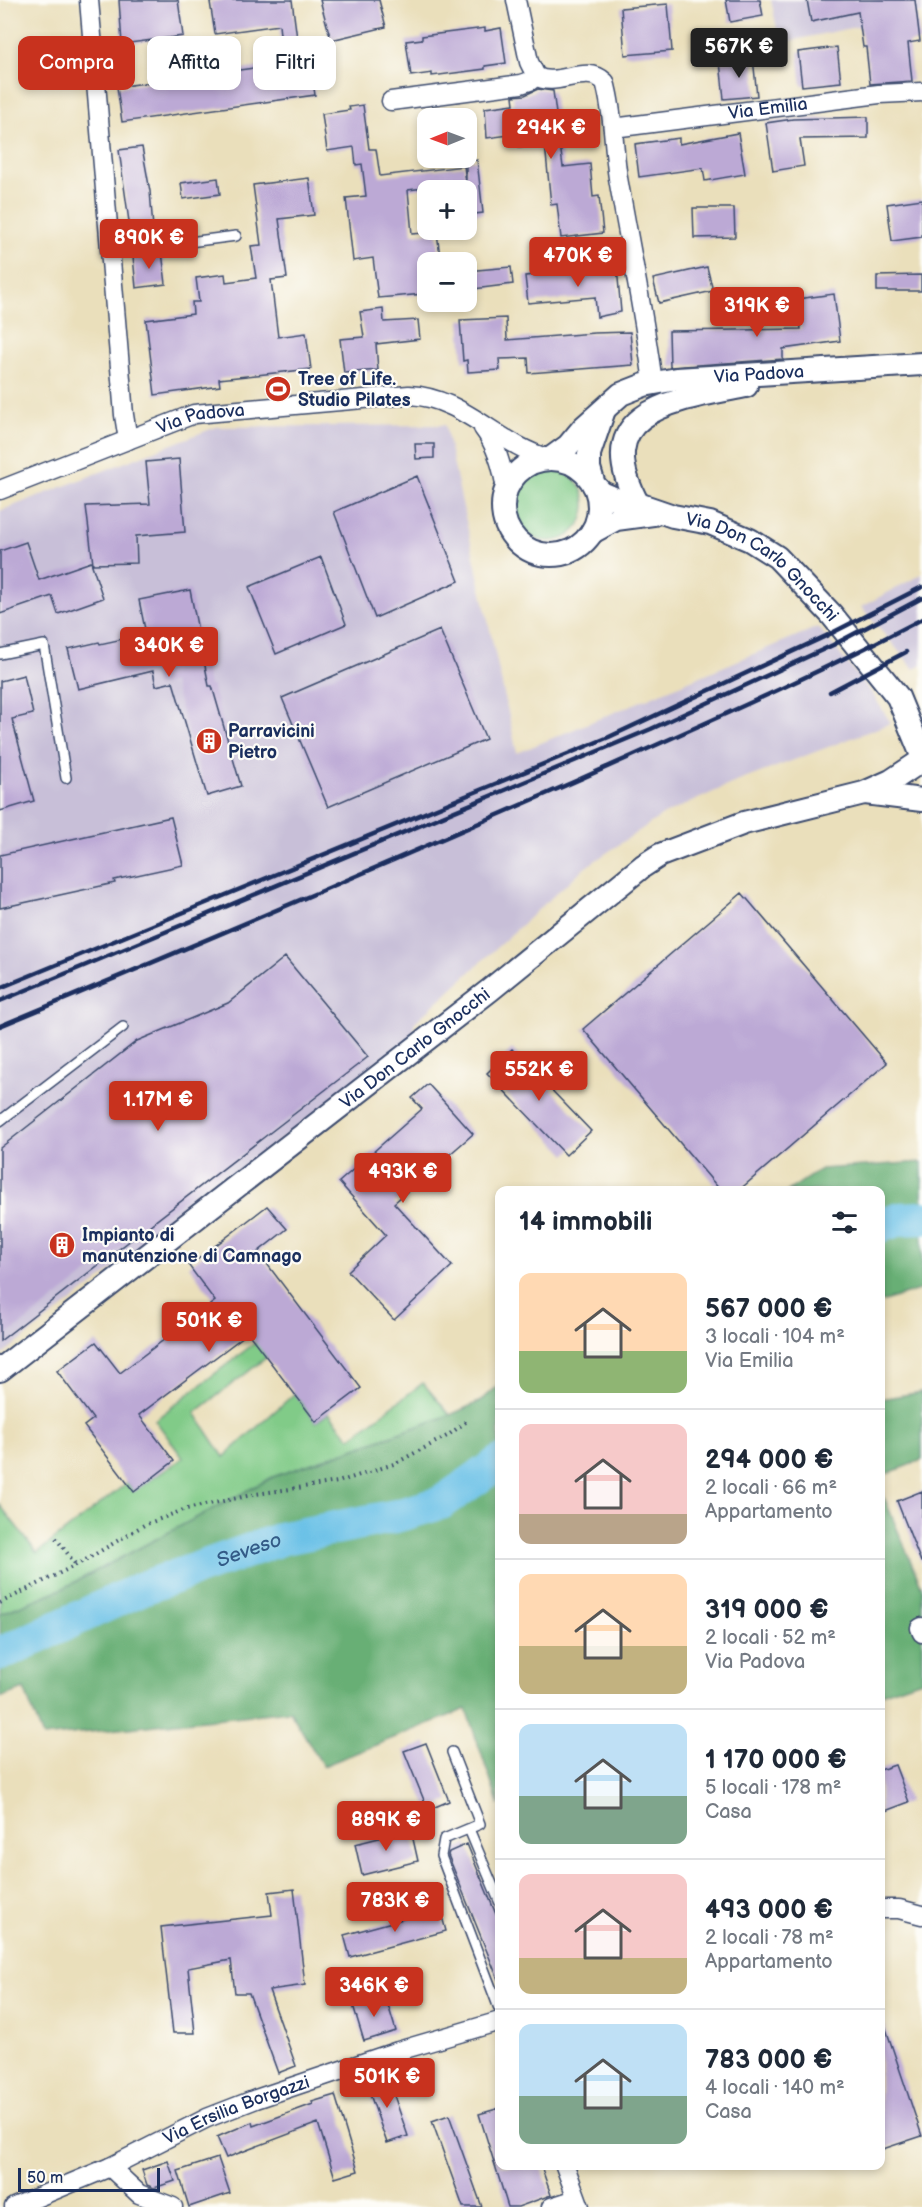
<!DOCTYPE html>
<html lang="it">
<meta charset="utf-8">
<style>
:root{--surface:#fff;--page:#f6f6f7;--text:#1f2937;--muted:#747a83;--line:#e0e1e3;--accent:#c8321e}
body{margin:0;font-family:"Balsamiq Sans",sans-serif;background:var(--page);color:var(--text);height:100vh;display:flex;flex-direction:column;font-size:22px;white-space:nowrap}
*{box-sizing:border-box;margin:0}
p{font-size:20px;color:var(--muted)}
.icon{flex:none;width:33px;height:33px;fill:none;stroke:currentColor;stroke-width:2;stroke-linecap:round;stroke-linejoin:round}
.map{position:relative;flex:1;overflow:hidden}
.side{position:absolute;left:495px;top:1186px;width:390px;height:984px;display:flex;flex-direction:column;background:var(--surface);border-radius:12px;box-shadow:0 3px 9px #0003}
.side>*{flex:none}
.hud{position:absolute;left:18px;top:36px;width:387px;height:54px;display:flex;gap:12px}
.needle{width:39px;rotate:269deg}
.fabs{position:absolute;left:417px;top:108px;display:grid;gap:12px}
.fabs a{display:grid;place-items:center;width:60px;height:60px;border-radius:12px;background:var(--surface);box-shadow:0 3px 9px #0003;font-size:30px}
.scale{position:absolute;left:18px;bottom:15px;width:142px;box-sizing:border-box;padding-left:6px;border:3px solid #1b2f5e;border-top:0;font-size:16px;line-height:21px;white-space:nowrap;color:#1b2f5e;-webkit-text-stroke:4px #fdfcf7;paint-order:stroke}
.price{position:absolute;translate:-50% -51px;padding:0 14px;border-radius:6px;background:var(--accent);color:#fff;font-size:20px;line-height:39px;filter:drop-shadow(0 2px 3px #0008)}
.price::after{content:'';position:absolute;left:50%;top:36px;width:18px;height:14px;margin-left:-9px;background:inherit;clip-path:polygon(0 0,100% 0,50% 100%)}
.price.current{background:#222;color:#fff}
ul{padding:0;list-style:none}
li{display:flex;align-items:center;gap:18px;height:150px;padding:0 24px}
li+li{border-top:2px solid var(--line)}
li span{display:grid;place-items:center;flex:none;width:168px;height:120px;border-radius:12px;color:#555}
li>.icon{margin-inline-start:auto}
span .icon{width:72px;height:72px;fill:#fffc;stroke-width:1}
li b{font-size:26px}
h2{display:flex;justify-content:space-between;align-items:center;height:72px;padding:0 24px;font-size:26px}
.tag{padding:0 21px;border-radius:12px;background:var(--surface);box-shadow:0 3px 9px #0003;font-size:21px;line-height:54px}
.tag.current{background:var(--accent);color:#fff}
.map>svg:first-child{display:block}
.industrial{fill:#c8bfd8}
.green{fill:#81cb88;stroke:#4e7d73;stroke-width:1.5}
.forest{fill:#68af74;stroke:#426f69;stroke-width:1.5}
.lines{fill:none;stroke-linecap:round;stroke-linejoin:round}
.river{stroke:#6ac1e7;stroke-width:34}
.building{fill:#bca9d5}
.service-casing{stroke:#3a496c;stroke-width:12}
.minor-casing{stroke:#3a496c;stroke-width:21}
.tertiary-casing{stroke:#3a496c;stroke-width:26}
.path{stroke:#3a496c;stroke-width:4;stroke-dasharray:1.5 4.5;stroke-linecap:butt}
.service{stroke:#fff;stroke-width:9}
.minor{stroke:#fff;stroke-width:18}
.tertiary{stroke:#fff;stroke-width:22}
.rail{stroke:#1b2f5e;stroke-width:4.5}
.labels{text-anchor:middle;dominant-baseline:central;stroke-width:4.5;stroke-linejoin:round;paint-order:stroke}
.street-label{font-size:18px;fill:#1b2f5e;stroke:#fdfcf7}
.poi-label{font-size:18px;font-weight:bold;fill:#1b2f5e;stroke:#fdfcf7;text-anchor:start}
.water-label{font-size:20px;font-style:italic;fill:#335b87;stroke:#fdfcf7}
</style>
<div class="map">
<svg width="922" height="2207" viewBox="0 0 922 2207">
<rect width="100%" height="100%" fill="#fdfcf7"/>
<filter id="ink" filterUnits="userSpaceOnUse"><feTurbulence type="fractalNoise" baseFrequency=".0167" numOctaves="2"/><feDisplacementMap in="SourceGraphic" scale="12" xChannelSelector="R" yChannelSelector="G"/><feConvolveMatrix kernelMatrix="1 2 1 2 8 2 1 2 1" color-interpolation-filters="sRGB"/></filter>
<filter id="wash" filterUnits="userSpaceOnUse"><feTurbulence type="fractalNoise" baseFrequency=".008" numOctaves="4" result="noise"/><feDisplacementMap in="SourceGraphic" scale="24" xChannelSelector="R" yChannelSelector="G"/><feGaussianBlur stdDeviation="1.35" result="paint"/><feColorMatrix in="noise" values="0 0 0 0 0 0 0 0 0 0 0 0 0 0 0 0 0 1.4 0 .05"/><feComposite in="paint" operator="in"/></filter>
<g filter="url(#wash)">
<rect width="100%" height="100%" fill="#eadfbb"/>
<path class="industrial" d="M771 0H922V13L780 43Z
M445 425 517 753 818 627 871 692 891 723 731 784 661 816 583 869 414 1023V1036L0 1357V511L216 427Z
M922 574V665L914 669 861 607Z"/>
<path class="green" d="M513 505a36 36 0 1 1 72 0a36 36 0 1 1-72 0Z
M256 1342 267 1357 195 1413 224 1457 295 1393 316 1422 329 1413 350 1438 423 1383 450 1415 273 1477 64 1588 0 1614V1505L37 1553 127 1483 134 1491 183 1458 155 1420Z"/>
<path class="forest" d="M922 1162V1289L881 1302 880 1191H788L821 1169Z
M499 1385V1805L466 1709 323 1766 290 1711 43 1737 24 1689 0 1698V1614L64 1588 273 1477 450 1415 481 1401Z
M922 1392V1460L881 1476V1399Z
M880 1488 922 1588V1680L881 1694Z"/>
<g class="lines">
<g class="river">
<path d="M880 1226 900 1219 922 1218"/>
<path id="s1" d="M0 1654 143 1588 284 1538 396 1516 441 1503 500 1462"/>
</g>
</g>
<g id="blocks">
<path class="building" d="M119 0H178L183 36 122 44Z
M224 0H292L300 62 304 61 306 76 312 75 315 95 122 122 117 87 283 64 279 25 215 34 210 2Z
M320 0H379L386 27 331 40Z
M726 0H760L763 16 730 22Z
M807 0H915L920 41 908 43 912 81 870 84 866 47H863L858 12 811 22Z
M668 4 672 51 625 55 621 8Z
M485 28V31L501 28 506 63 485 66V69L432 76V73L411 76 406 41 422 39V36Z
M837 47 841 82 802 86 798 52Z
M753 58 757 96 724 99 720 62Z
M538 89 553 91 563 167 590 164 593 197 599 196 603 233 561 238 557 204 551 205 545 144 519 147 517 134 487 138 485 108 514 104 513 96 525 95Z
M363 105 369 149H376L380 176 464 166 466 183 408 190 412 234 437 232 440 257 428 259V291L423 292 424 294 378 298 373 258 353 261 346 198 366 196 362 164 356 165 354 147 327 151 322 114 350 110 349 107Z
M868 117V138L800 139 804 166 773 171 766 123 793 119Z
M738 133 745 174 705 181 703 168 639 177 635 144 679 138V144Z
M142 147 150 191 154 240 132 243 119 150Z
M477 160 483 213 466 215V161Z
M218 178 220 194 183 199 181 183Z
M309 178 314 215 279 219 287 278 271 280 278 337 306 333 311 369 219 379 220 386 155 395 146 320 193 314 192 302H199L196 278 225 274 226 282 256 278 251 246 261 245 253 185Z
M922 199V237L892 241 887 204Z
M693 208H734L735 237 694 238Z
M162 252 166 284 136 288 133 256Z
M511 267 513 284 466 290V271Z
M617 267 621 312 597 317 595 297 528 303 525 276Z
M707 267 713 291 659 303 653 279Z
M921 275V291H877V276Z
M834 294 840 341 783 349V359L670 367 669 331 801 329 797 299Z
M383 309 384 322 418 320 420 339 376 344 378 370 344 373 340 339 364 337 360 312Z
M506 318 507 340 594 333 630 332 633 365 529 373 528 358 499 359 500 370 468 372 467 360 463 361 460 320Z
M415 444H434V458L416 459Z
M179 459 185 532 136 536 137 563 93 564 86 506 150 504 146 462Z
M417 476 459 581 375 618 334 512Z
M26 542 39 580 91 562 103 598 58 614 52 596 0 614V551Z
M321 557 346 624 276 654 249 587Z
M190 590 209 686H212L241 786 207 796 173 682 156 686 153 671 78 689 68 649 99 642 100 644 146 634 139 600Z
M440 630 486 739 328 807 282 698Z
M24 675 33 714 12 719 34 801 0 811V681Z
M171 817 183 865 114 880 115 883 0 908V855Z
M742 893 887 1063 738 1191H721L583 1029Z
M285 957 368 1057 0 1341V1148L137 1041 228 1003Z
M512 1049 591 1131 566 1155 487 1073Z
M428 1084 473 1134 394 1203 452 1266 394 1320 348 1271 386 1235 339 1182 422 1109 412 1098Z
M267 1206 287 1229 258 1252 361 1388 316 1422 248 1333 139 1415 174 1461 134 1492 84 1426 93 1419 57 1371 96 1342 120 1373 215 1301 189 1266Z
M922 1491V1562H921L897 1501Z
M426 1743 449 1801 428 1810 404 1751Z
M895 1765 909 1802 880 1813V1770Z
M411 1830 418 1861 362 1875 355 1844Z
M467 1844 500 1924V1984L448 1855 449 1852Z
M294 1889 305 1985 269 1990 296 2066 278 2073 249 1993H235L231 1960 188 1968 195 2033H173L161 1927 272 1915 269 1892Z
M440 1909 446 1931 350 1957 344 1935Z
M385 1995 396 2031 364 2041 353 2005Z
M883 2020 922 2136 880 2150V2021Z
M387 2075 408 2136 387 2143 366 2083Z
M335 2095 358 2171 335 2178 318 2123 226 2158 217 2137 252 2122 253 2126 313 2104 312 2102Z
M500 2108V2166H541L551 2195 518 2207H508L479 2114Z
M449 2115 482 2207H463L432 2121Z
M218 2158 230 2193 189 2207 178 2171Z
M168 2161 175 2181 154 2188 147 2185 142 2170Z"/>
</g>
</g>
<g filter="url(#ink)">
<use href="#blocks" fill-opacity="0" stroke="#3a496c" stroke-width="1.5"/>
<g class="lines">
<defs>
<path id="service" d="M111 252 236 236
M0 654 44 645 66 778
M0 1121 123 1027
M452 1752 480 1824 444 1839 441 1856 500 2011
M469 1829 500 1903"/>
<g id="minor">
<path d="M89 0 124 415 128 440"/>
<path d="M516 0 529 62 536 76C556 89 586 63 605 82 614 113 613 146 618 178 630 246 644 314 653 383"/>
<path d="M391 101 521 84 530 81 536 76"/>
<path id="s2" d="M613 128 879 94 922 92"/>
<path d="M483 428C497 446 503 468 506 491"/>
<path id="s3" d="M0 490 194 414 409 395C463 397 498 445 550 459"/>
<path d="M922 1627 920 1628 922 1633"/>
<path d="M880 1909H899L922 1915"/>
<path d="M565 2166 580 2207"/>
<path d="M110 2167 139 2194 173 2207"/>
<path id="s4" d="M14 2207 110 2167 207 2118 256 2099 398 2051 500 2021"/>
<path d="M551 2207 576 2199"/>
</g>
<g id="tertiary">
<path id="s5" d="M604 410 589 454V468L594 485 602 493 618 500 638 504 673 516 710 523 750 540 777 557 831 614 898 697 921 753"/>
<path id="s6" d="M550 459 568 446 583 428 621 394 644 385 677 379 922 364"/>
<circle cx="551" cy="507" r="48"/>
<path d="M638 504C587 409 676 400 746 386"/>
<path d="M592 532 616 519 653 514"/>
<path d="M865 793 922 800"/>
<path id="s7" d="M0 1370 490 990 643 866 660 855 744 823 864 793 891 781 918 763"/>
</g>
</defs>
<use href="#service" class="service-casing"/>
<use href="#minor" class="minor-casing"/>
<use href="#tertiary" class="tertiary-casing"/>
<path class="path" d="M56 1538 76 1565
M0 1603 82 1562 144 1525 186 1509 256 1494 338 1482 394 1464 447 1436 467 1421"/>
<use href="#service" class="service"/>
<use href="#minor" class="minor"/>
<use href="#tertiary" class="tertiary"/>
<path class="rail" d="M830 692 906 652
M0 988 609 737 826 636 922 587
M0 1001 651 729 833 645 922 598
M0 1026C193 946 386 864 578 780 694 728 810 678 922 619"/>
</g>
</g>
<defs>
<symbol id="stadium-disc" viewBox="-11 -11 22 22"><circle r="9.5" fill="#c8321e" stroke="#fdfcf7"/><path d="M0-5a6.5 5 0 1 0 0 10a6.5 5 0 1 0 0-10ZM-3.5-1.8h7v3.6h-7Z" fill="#fff"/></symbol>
<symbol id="building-disc" viewBox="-11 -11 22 22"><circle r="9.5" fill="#c8321e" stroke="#fdfcf7"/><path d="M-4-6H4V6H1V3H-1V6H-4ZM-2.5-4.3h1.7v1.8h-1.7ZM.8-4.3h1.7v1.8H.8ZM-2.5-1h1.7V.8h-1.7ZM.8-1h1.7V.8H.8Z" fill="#fff"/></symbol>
</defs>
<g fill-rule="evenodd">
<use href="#stadium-disc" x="263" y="374" width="30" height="30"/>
<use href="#building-disc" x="194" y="726" width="30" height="30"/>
<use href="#building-disc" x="47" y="1230" width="30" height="30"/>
</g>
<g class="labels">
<g class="street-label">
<text stroke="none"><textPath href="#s2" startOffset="156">Via Emilia</textPath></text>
<text stroke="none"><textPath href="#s6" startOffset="237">Via Padova</textPath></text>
<text stroke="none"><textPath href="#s3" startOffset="214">Via Padova</textPath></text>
<text stroke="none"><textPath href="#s5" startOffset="270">Via Don Carlo Gnocchi</textPath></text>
<text stroke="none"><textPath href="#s7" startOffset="525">Via Don Carlo Gnocchi</textPath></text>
<text stroke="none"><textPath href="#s4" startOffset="243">Via Ersilia Borgazzi</textPath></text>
</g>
<g class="poi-label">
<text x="298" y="379">Tree of Life.<tspan x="298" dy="21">Studio Pilates</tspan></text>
<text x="228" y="731">Parravicini<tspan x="228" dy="21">Pietro</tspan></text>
<text x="82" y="1235">Impianto di<tspan x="82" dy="21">manutenzione di Camnago</tspan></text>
</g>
<g class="water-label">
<text stroke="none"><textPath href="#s1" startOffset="270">Seveso</textPath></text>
</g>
</g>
</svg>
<div class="fabs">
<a><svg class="needle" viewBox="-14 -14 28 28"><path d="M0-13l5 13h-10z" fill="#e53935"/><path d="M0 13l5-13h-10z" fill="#747a83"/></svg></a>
<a>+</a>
<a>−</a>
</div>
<div class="scale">50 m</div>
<b class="price current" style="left:739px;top:79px">567K €</b>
<b class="price" style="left:551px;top:160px">294K €</b>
<b class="price" style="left:149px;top:270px">890K €</b>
<b class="price" style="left:578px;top:288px">470K €</b>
<b class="price" style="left:757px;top:338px">319K €</b>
<b class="price" style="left:169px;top:678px">340K €</b>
<b class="price" style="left:539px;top:1102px">552K €</b>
<b class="price" style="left:158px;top:1132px">1.17M €</b>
<b class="price" style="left:403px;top:1204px">493K €</b>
<b class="price" style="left:209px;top:1353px">501K €</b>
<b class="price" style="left:386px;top:1852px">889K €</b>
<b class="price" style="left:395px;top:1933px">783K €</b>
<b class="price" style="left:374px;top:2018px">346K €</b>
<b class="price" style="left:387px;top:2109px">501K €</b>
<div class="hud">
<a class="tag current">Compra</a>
<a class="tag">Affitta</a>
<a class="tag">Filtri</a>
</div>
<section class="side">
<h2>14 immobili<svg class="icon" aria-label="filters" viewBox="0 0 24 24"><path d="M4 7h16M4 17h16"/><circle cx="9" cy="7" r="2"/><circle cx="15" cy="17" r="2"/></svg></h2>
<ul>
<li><span style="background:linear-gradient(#ffd9b3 65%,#8fb573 0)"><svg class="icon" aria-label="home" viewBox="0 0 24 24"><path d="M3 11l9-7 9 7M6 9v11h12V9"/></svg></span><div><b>567 000 €</b><p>3 locali · 104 m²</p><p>Via Emilia</p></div></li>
<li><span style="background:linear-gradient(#f6c9c9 75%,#b9a48a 0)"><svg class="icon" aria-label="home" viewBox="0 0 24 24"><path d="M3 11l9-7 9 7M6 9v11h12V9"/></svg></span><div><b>294 000 €</b><p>2 locali · 66 m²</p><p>Appartamento</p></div></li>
<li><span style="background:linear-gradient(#ffd9b3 60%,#c2b280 0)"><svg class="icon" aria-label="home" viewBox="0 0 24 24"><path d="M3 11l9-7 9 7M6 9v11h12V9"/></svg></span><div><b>319 000 €</b><p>2 locali · 52 m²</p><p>Via Padova</p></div></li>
<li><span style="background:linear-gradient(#bfe0f5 60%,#7fa58c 0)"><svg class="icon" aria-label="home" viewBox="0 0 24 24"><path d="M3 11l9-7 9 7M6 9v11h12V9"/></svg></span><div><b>1 170 000 €</b><p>5 locali · 178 m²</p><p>Casa</p></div></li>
<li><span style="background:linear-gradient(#f6c9c9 70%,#c2b280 0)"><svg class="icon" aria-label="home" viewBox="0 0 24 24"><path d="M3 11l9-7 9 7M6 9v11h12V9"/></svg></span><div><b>493 000 €</b><p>2 locali · 78 m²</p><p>Appartamento</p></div></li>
<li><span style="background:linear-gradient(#bfe0f5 60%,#7fa58c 0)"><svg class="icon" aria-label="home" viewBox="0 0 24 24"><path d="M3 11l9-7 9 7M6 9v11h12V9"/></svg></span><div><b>783 000 €</b><p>4 locali · 140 m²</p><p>Casa</p></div></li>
</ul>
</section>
</div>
